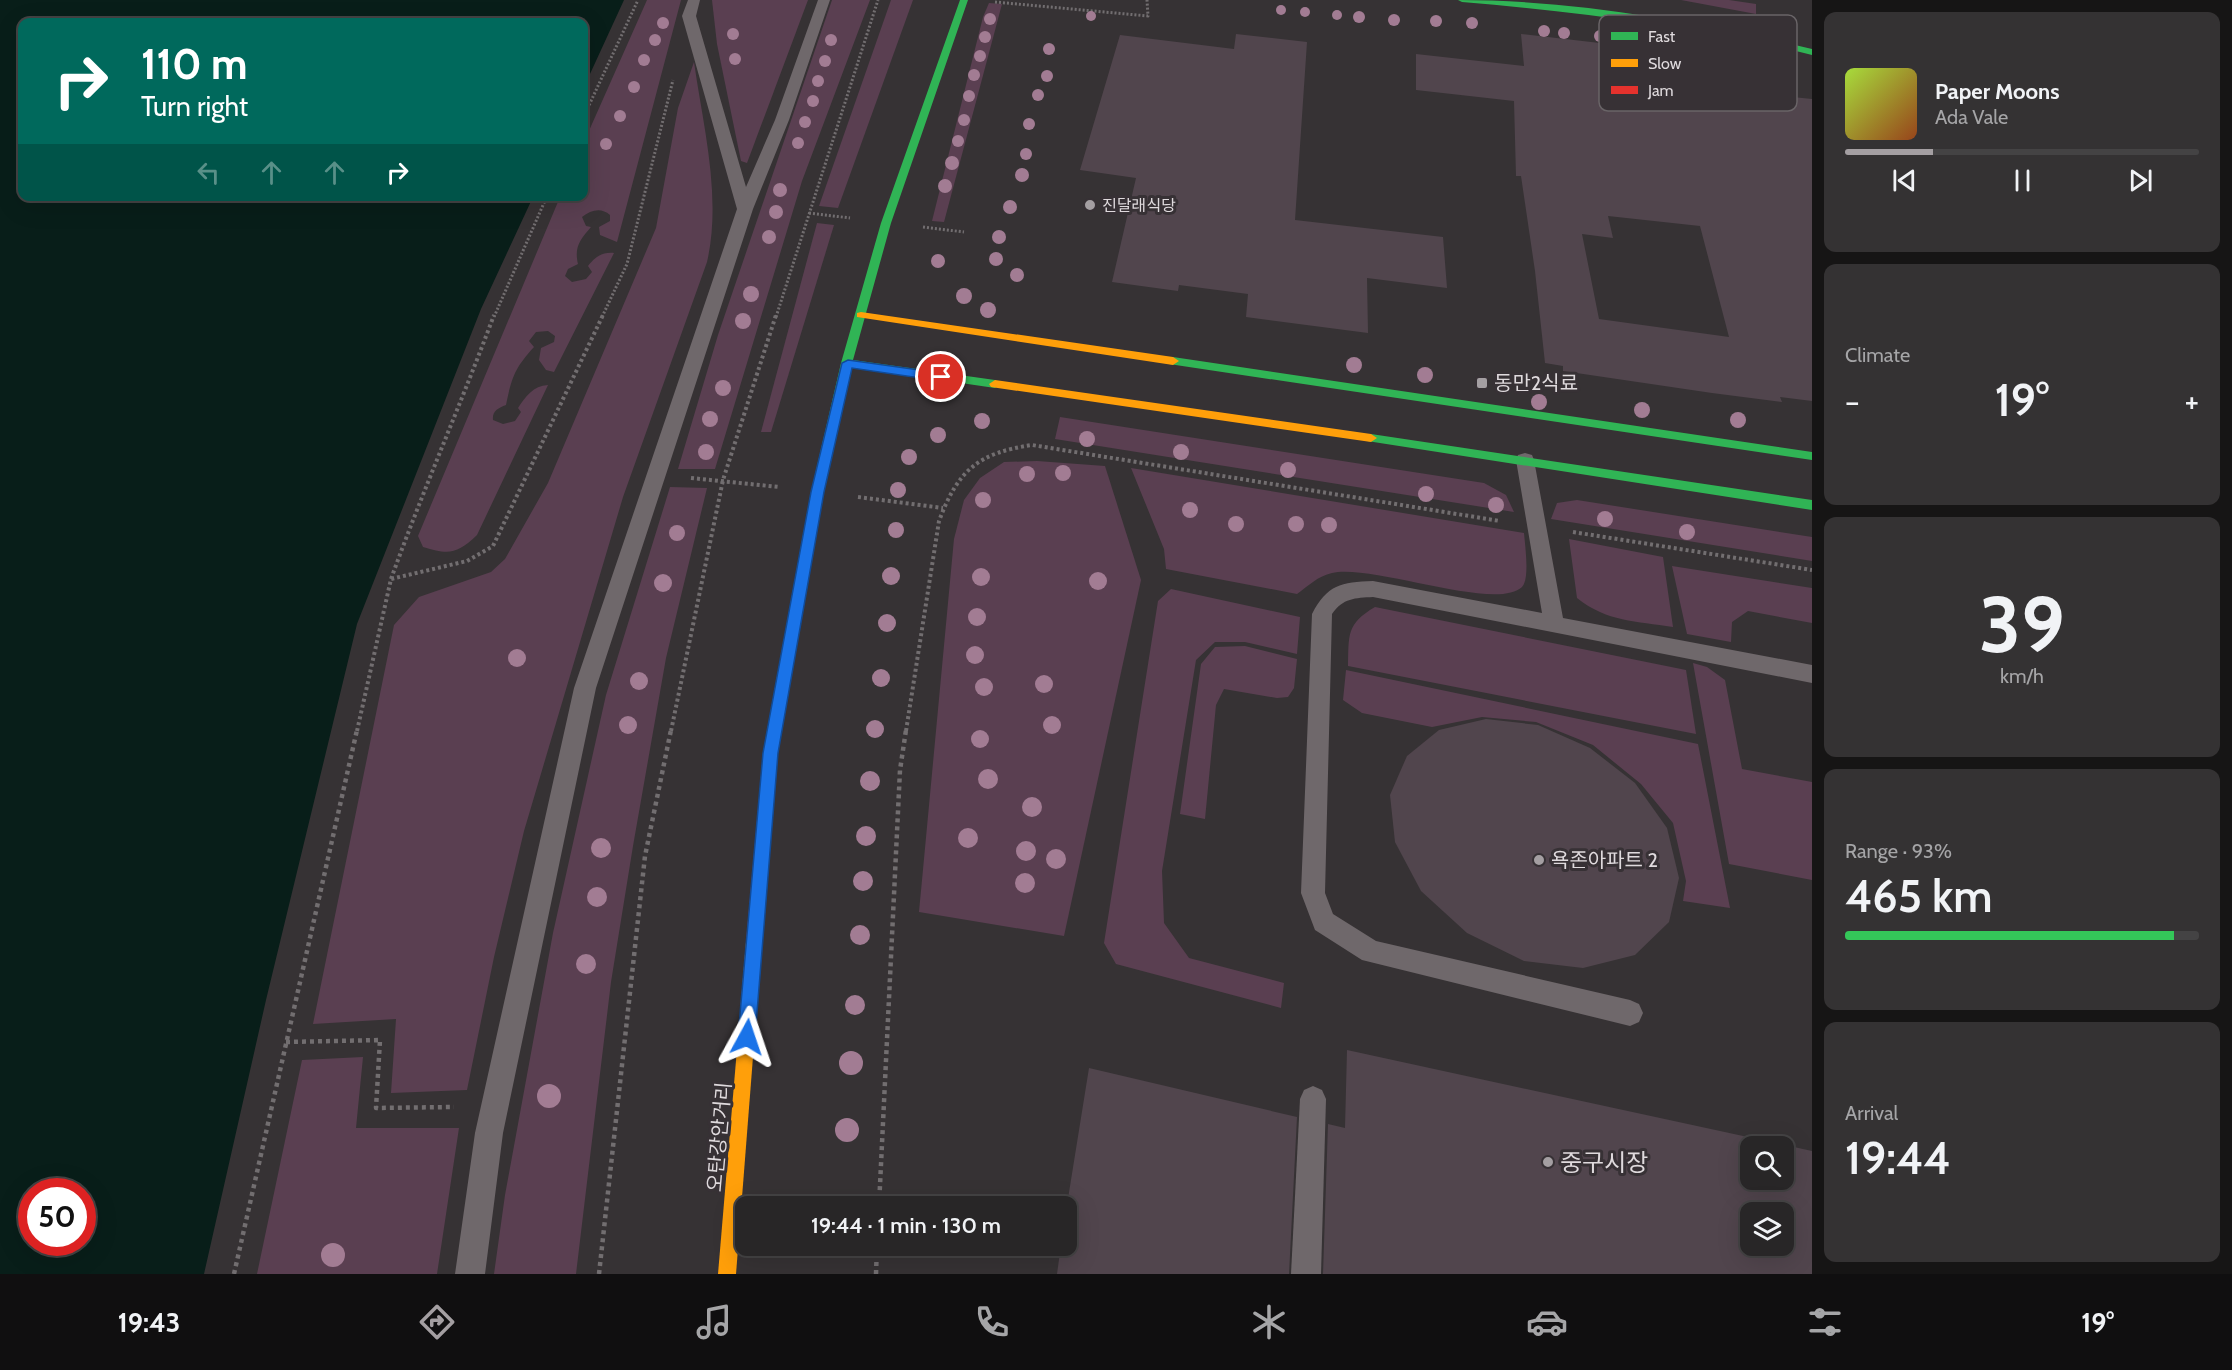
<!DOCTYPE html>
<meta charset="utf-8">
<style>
body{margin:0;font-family:Cabin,"Noto Sans KR",sans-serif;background:#343233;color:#f1f3f6;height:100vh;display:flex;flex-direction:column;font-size:22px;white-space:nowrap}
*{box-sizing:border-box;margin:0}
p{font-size:20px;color:#a5a5a7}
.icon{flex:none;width:33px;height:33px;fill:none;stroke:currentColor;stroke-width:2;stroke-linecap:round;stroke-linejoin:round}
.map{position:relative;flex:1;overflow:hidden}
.side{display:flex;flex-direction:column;gap:12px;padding:12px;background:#161515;width:420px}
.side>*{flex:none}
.top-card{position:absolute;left:18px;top:18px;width:570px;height:183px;border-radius:12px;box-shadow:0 6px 24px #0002,0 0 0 2px #444344;background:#00695c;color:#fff;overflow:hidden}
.fabs{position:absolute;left:1740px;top:1136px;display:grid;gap:12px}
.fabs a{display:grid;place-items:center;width:54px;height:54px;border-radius:12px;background:#282627;box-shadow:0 6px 24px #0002,0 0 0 2px #444344;font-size:30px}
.speed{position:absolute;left:18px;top:1178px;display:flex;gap:12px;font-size:30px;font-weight:700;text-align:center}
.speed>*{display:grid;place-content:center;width:78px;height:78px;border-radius:50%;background:#282627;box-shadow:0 6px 24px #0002,0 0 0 2px #444344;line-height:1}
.speed .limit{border:9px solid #d22;background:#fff;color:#111}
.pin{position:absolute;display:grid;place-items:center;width:51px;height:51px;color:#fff;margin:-26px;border:3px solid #fff;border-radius:50%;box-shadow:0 2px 6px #0007}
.me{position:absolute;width:66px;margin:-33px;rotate:5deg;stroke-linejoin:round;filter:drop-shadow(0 0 4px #0008)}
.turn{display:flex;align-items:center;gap:21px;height:126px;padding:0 24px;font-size:27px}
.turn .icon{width:78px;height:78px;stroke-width:2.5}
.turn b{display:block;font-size:42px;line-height:51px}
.lanes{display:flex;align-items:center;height:57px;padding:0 24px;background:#0003;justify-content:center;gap:30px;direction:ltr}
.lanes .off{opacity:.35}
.big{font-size:45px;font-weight:600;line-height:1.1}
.side .tile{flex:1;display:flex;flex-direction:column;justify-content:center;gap:9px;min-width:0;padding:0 21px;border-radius:12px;background:#343233}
.side .dial{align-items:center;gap:0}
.dial b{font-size:78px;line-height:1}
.song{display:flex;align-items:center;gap:18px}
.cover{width:72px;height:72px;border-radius:9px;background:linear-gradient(135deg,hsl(80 70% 55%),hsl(20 70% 35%))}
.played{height:6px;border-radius:3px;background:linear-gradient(90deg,#a49fa2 25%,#444344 25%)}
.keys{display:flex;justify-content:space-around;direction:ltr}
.heat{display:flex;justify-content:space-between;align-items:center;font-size:33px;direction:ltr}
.charge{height:9px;border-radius:4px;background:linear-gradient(90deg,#34c759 93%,#444344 0)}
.trip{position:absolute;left:735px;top:1196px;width:342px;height:60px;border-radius:12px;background:#282627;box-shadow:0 6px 24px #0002,0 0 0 2px #444344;font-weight:600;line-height:60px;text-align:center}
.tabs{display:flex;height:96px;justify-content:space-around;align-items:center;background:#100f10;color:#a5a5a7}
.tabs .icon{width:42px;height:42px}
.tabs .active{color:#a49fa2}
.tabs b{font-size:27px;color:#f1f3f6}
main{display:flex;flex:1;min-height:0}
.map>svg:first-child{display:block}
.green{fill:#5a3f51}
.water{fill:#081e19;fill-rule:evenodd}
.building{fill:#51454d;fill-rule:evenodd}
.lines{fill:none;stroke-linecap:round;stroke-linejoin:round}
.path-far2{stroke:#726e70;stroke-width:3;stroke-dasharray:2 2;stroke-linecap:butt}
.path-far1{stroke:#726e70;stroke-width:4;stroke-dasharray:3 3;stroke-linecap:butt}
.path{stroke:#726e70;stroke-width:4.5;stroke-dasharray:4 4;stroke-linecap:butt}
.lane{fill:#6f686b;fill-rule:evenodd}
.fast{fill:#30b455;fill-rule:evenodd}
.slow{fill:#ff9f0a;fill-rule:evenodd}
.jam{fill:#e5322d;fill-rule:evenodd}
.tree{fill:#a27c93}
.route{fill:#1a73e8;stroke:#114b97;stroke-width:1.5}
.poi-dot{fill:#a49fa2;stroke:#373135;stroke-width:2}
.labels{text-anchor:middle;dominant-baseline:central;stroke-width:6;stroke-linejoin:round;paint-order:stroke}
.far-poi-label{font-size:16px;fill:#dfdadd;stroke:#373135;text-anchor:start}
.poi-label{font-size:20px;fill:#dfdadd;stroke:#373135;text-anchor:start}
.street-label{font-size:20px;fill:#dfdadd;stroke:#373135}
.near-poi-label{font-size:24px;fill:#dfdadd;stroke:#373135;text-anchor:start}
.key{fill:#373135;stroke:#696467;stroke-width:1.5}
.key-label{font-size:16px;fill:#dfdadd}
</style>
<main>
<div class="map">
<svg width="1812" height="1274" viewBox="0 0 1812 1274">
<rect width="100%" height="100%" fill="#363234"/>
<!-- green -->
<g class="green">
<path d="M647,0H681L617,242L600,235L599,227L610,221V215C601,207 591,210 582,217L586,226L591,227C580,240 574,247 578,264L568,269L565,276L572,282L586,279L592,272L588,266C595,257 602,252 614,253L554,372L546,370L539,360L541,348L554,342L555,336L548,331L536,332L529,341L534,347C515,368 512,376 506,405C498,408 492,411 493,420L503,424L515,421L521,412L518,408C526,396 533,386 548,385L477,535C457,554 449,555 423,547L418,536L560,197L584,196V142Z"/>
<polygon points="712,0 808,0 747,163 741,161 717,44"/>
<polygon points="832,0 870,0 802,181 715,469 678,469 718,335"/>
<polygon points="891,0 913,0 838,208 819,206"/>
<polygon points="1681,0 1729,0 1756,4 1756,14"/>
<polygon points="989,3 1002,4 944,222 932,221 983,17"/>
<path d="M694,62C703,126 722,197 707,262L623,497L524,831L494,957L467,1090L391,1093L396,1019L313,1024L394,625L419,597L491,572L505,559L548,483L656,228L678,108Z"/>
<polygon points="817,223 834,225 771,432 761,432"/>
<polygon points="1060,417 1484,483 1506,495 1514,512 1055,439"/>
<polygon points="1037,461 1105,466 1141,580 1064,936 919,912 954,539 964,500 980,478 1004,462"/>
<path d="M1131,468L1524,533C1525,545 1530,579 1522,587C1496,612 1373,564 1332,573C1318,576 1308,586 1297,594L1166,569L1164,549Z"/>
<polygon points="670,487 707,488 666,658 633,846 611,982 576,1274 494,1274 505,1195 553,933 606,695"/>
<polygon points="1577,500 1812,537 1812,561 1551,519 1557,503"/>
<path d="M1569,539L1663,557L1673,627C1636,621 1607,622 1577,598Z"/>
<polygon points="1672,566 1812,588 1812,623 1748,611 1732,622 1731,642 1687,634"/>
<polygon points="1171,589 1300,617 1297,654 1245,642 1215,642 1196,660 1162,871 1164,923 1189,958 1284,983 1281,1008 1116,964 1104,943 1158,601"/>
<path d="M1375,607L1686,670L1696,734L1348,666C1349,635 1346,624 1375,607Z"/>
<polygon points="1245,646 1297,659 1294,688 1288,697 1277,698 1224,689 1216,705 1205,819 1180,814 1201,664 1215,647"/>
<polygon points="1693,663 1707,667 1725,680 1742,769 1812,782 1812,880 1729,864"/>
<polygon points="1346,670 1698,744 1730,908 1683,901 1686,881 1673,823 1641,784 1593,745 1536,722 1482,717 1432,727 1362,713 1343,700"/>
<polygon points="363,1057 356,1128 459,1128 437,1274 257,1274 302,1060"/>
</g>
<!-- water -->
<path class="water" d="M0,0H624L584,87V22H22V196L533,197L481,309L357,624L266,1000L204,1274H0ZM32,1191H82V1242H32Z"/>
<!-- building -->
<g class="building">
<polygon points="1236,34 1307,42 1295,220 1443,237 1447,288 1367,278 1368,333 1246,317 1248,294 1179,285 1178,291 1112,282 1136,178 1080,170 1120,35 1234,49"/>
<path d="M1521,34L1643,48L1647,69L1761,83L1764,94L1812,99V401L1780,397L1782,402L1712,393L1563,371V366L1545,363L1535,271L1521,176H1516L1514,101L1416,90V54L1524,66ZM1608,216L1700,226L1729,337L1599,319L1582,234L1613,238Z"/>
<polygon points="1486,719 1538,725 1590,748 1635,783 1667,828 1679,878 1669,922 1635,955 1583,968 1524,961 1467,933 1421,891 1395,842 1390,795 1407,756 1439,730"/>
<path d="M1347,1050L1812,1151V1274H1323L1328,1124L1345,1128ZM1750,1146H1784V1179H1750ZM1750,1212H1784V1245H1750Z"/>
<polygon points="1089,1068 1297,1117 1289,1274 1057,1274 1061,1245 1066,1245 1066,1211"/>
</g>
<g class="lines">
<!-- path-far2 -->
<g class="path-far2">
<polyline points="995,2 1148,16 1147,0"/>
<polyline points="584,116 638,0"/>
<polyline points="809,213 850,218"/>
<polyline points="923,227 964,232"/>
<polyline points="494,317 547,196"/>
<polyline points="602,317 627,264 673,80"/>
<polyline points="776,317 878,0"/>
</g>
<!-- path-far1 -->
<g class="path-far1">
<polyline points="691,478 779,487"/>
<polyline points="858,497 943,508"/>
<polyline points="1573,532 1812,570"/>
<path d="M391,579C423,490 461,404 494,315"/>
<polyline points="357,731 391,579 467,561 493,546 603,315"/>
<polyline points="671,731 723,480 776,315"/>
<path d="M906,731L939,521C958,470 978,453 1032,445L1500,521"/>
</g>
<!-- path -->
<g class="path">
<polyline points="286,1042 380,1040 376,1108 454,1107"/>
<polyline points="879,1206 900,770 906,730"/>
<polyline points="234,1274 357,730"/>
<polyline points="599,1274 645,856 671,730"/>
<polyline points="876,1274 877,1245"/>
</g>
<!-- lane -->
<g class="lane">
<polygon points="688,0 700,0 696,16 746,187 775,120 818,0 830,0 789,120 753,209 596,688 503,1133 485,1274 455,1274 475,1133 574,688 737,209 682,16"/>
<path d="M1525,453L1532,455L1534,460L1563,618L1812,665V683L1373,597C1355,598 1343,598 1332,614L1325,893L1333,914L1376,941L1630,1000L1639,1004L1643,1013L1639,1022L1630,1026L1362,960L1315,930L1301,893L1312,614C1327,585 1341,582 1373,581L1542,613L1516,460L1518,455Z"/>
<polygon points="1313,1086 1322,1090 1326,1099 1321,1274 1291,1274 1300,1099 1304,1090"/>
</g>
<!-- fast -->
<g class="fast">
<polygon points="960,0 968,0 891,223 853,360 995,380 1001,384 995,388 852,367 823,492 777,753 773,798 771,803 766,804 761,803 759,798 763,753 811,492 841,363 881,223"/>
<path d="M1458,0C1576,0 1697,22 1812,49V55C1697,27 1580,12 1462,2Z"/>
<polygon points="1173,357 1812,452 1812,460 1169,364 1169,358"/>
<polygon points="1371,434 1812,500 1812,510 1367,441 1365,438"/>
</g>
<!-- slow -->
<g class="slow">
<polygon points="861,312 1173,357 1179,361 1173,365 857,317 857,313"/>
<polygon points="995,380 1371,434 1377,438 1371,442 991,387 989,384"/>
<polygon points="754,934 760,937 762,942 736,1274 718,1274 746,942 748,937"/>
</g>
<!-- jam -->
<polygon class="jam" points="766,792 771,793 773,798 762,942 760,947 754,950 748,947 746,942 759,798 761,793"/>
</g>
<!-- trees -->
<g class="tree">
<circle cx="1281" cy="10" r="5"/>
<circle cx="1305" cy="12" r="5"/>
<circle cx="1337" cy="15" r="5"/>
<circle cx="1091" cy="16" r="5"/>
<circle cx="1359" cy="17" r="6"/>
<circle cx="990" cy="19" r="6"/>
<circle cx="1394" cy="20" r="6"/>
<circle cx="1436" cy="21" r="6"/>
<circle cx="663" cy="23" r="6"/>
<circle cx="1472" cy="23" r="6"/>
<circle cx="1544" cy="31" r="6"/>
<circle cx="1564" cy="33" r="6"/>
<circle cx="733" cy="34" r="6"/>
<circle cx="1600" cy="36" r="6"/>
<circle cx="985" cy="37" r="6"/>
<circle cx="655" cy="40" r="6"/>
<circle cx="831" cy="40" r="6"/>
<circle cx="1049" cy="49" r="6"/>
<circle cx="980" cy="56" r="6"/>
<circle cx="735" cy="59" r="6"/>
<circle cx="644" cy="60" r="6"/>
<circle cx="825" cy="61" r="6"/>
<circle cx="974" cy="75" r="6"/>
<circle cx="1047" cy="76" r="6"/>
<circle cx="818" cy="81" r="6"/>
<circle cx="634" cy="87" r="6"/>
<circle cx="1038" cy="95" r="6"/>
<circle cx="969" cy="96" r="6"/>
<circle cx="813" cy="101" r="6"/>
<circle cx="620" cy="116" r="6"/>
<circle cx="964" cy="120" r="6"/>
<circle cx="805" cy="122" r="6"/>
<circle cx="1029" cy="124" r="6"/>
<circle cx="958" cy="141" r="6"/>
<circle cx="798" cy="143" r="6"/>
<circle cx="606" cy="144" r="6"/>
<circle cx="1026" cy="154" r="6"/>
<circle cx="952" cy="163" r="7"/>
<circle cx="1022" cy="175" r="7"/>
<circle cx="945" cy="186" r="7"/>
<circle cx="780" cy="190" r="7"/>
<circle cx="1010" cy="207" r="7"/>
<circle cx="776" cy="212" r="7"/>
<circle cx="769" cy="237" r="7"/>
<circle cx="999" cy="237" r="7"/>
<circle cx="996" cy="259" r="7"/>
<circle cx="938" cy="261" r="7"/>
<circle cx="1017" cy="275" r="7"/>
<circle cx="751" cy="294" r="8"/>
<circle cx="964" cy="296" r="8"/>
<circle cx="988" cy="310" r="8"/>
<circle cx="743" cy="321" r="8"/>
<circle cx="1354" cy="365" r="8"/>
<circle cx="1425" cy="375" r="8"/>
<circle cx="723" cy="388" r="8"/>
<circle cx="1539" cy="402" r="8"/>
<circle cx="1642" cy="410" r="8"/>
<circle cx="710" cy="419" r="8"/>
<circle cx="1738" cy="420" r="8"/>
<circle cx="982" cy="421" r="8"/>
<circle cx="938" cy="435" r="8"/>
<circle cx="1087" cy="439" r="8"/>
<circle cx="706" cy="452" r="8"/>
<circle cx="1181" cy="452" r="8"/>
<circle cx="909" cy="457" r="8"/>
<circle cx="1288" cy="470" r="8"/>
<circle cx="1063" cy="473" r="8"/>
<circle cx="1027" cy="474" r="8"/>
<circle cx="898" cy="490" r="8"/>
<circle cx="1426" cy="494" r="8"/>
<circle cx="983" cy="500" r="8"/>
<circle cx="1496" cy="505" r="8"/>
<circle cx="1190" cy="510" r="8"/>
<circle cx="1605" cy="519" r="8"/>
<circle cx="1236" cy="524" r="8"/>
<circle cx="1296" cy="524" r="8"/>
<circle cx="1329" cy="525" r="8"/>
<circle cx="896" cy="530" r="8"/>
<circle cx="1687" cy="532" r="8"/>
<circle cx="677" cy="533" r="8"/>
<circle cx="891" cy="576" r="9"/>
<circle cx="981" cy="577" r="9"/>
<circle cx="1098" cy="581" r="9"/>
<circle cx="663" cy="583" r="9"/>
<circle cx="977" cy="617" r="9"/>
<circle cx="887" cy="623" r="9"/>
<circle cx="975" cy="655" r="9"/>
<circle cx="517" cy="658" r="9"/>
<circle cx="881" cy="678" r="9"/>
<circle cx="639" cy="681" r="9"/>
<circle cx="1044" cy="684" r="9"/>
<circle cx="984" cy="687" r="9"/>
<circle cx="628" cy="725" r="9"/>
<circle cx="1052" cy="725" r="9"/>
<circle cx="875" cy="729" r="9"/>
<circle cx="980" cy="739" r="9"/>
<circle cx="988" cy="779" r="10"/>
<circle cx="870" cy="781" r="10"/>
<circle cx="1032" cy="807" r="10"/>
<circle cx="866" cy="836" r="10"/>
<circle cx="968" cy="838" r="10"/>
<circle cx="601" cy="848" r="10"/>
<circle cx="1026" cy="851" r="10"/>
<circle cx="1056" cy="859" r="10"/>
<circle cx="863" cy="881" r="10"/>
<circle cx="1025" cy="883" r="10"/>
<circle cx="597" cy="897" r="10"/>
<circle cx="860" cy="935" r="10"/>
<circle cx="586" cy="964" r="10"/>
<circle cx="855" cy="1005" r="10"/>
<circle cx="851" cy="1063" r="12"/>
<circle cx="549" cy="1096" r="12"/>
<circle cx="847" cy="1130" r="12"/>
<circle cx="333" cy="1255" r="12"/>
</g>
<!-- route -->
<polygon class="route" points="848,360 941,373 947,377 941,381 852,368 824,492 778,753 755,1037 753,1043 747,1046 741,1043 738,1037 763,753 811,492 842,363"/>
<!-- markers -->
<g class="poi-dot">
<circle cx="1090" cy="205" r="6"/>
<rect x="1476" y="377" width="12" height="12" rx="3"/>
<circle cx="1539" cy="860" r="6"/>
<circle cx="1548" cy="1162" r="6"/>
</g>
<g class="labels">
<!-- far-poi labels -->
<g class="far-poi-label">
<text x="1102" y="205">진달래식당</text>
</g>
<!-- poi labels -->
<g class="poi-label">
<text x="1494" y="383">동만2식료</text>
<text x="1551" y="860">욕존아파트 2</text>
</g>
<!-- street labels -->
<g class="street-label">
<text transform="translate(719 1137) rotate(-85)">오탄강안거리</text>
</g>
<!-- near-poi labels -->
<g class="near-poi-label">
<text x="1560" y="1162">중구시장</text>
</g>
</g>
<!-- legend -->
<rect x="1599" y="15" width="198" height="96" rx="9" class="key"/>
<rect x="1611" y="32" width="27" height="8" fill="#30b455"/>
<rect x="1611" y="59" width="27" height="8" fill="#ff9f0a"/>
<rect x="1611" y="86" width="27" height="8" fill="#e5322d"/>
<g class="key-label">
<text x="1648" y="42">Fast</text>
<text x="1648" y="69">Slow</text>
<text x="1648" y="96">Jam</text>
</g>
</svg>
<div class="fabs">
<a><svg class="icon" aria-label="search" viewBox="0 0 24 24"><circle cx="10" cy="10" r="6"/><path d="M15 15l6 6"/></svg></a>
<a><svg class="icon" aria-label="layers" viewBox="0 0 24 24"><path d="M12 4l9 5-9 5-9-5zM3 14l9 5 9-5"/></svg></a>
</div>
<div class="speed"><div class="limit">50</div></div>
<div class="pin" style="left:941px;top:377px;background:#d93025"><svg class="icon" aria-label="arrive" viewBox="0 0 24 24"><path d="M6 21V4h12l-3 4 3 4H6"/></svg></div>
<svg class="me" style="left:747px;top:1037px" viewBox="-20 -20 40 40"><path d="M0-17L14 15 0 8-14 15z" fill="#1a73e8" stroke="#fff" stroke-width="4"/></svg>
<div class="trip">19:44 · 1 min · 130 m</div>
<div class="top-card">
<div class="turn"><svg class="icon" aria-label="right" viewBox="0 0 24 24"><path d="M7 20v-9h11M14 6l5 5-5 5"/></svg><div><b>110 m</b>Turn right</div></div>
<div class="lanes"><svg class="icon off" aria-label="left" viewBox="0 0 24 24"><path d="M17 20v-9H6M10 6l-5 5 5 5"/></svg><svg class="icon off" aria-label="ahead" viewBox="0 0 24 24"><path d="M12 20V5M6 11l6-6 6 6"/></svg><svg class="icon off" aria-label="ahead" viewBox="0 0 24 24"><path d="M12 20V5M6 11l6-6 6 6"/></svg><svg class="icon" aria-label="right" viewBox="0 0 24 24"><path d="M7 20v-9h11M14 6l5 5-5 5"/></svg></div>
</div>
</div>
<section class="side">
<div class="tile">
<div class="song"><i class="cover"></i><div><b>Paper Moons</b><p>Ada Vale</p></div></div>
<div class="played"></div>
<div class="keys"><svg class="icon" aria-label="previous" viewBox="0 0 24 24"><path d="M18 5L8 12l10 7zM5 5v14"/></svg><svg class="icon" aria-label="pause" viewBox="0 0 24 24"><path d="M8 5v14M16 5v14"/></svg><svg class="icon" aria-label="next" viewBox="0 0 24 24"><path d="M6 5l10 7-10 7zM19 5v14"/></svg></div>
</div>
<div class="tile"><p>Climate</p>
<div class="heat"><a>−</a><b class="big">19°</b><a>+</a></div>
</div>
<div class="tile dial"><b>39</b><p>km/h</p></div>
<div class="tile"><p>Range · 93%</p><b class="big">465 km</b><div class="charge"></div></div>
<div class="tile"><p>Arrival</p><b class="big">19:44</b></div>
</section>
</main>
<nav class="tabs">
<b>19:43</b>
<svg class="icon active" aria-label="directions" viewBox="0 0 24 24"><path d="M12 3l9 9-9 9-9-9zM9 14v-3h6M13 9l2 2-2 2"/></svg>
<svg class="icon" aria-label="music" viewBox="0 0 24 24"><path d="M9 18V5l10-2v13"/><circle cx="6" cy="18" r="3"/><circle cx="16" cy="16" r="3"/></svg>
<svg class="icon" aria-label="phone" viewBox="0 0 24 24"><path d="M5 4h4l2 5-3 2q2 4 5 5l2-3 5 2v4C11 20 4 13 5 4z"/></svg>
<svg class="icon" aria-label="climate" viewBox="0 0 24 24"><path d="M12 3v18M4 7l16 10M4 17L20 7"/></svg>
<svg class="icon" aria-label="car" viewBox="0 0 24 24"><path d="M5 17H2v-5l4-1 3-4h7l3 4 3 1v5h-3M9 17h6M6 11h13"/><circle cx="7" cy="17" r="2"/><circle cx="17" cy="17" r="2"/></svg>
<svg class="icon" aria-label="filters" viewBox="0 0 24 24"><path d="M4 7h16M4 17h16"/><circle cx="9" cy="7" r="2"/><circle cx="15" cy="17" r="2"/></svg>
<b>19°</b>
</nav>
